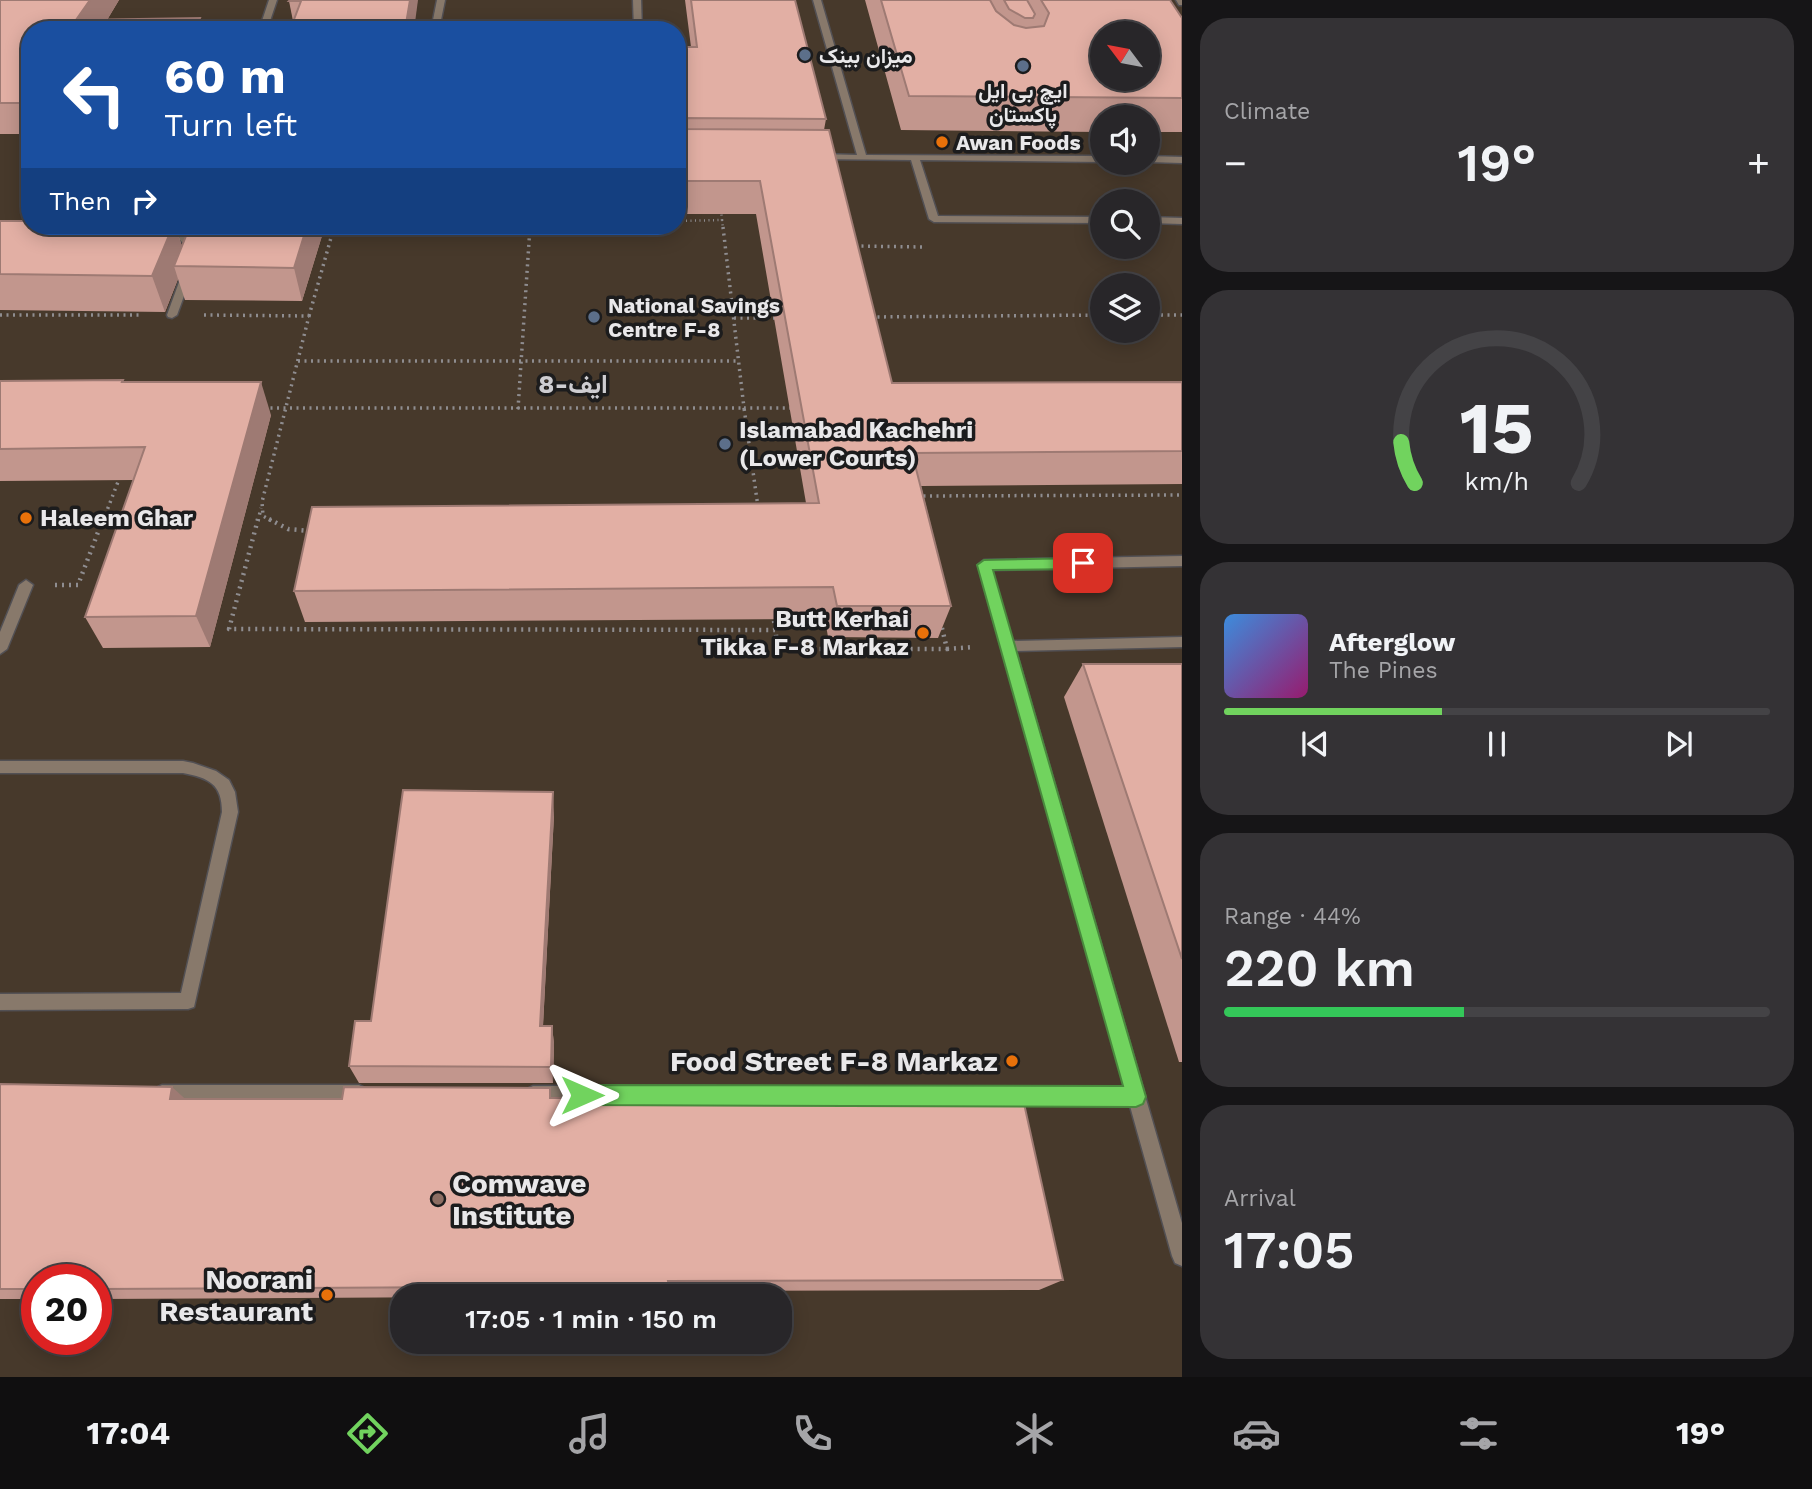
<!DOCTYPE html>
<meta charset="utf-8">
<style>
body{margin:0;font-family:"Work Sans",Vazirmatn,sans-serif;background:#343235;color:#f1f3f6;height:100vh;display:flex;flex-direction:column;font-size:26px;white-space:nowrap}
*{box-sizing:border-box;margin:0}
p{font-size:23px;color:#a5a5a8}
.icon{flex:none;width:38px;height:38px;fill:none;stroke:currentColor;stroke-width:2;stroke-linecap:round;stroke-linejoin:round}
.map{position:relative;flex:1;overflow:hidden}
.sheet{display:flex;flex-direction:column;gap:18px;padding:18px;background:#161517;width:630px}
.sheet>*{flex:none}
.banner{position:absolute;left:21px;top:21px;width:665px;height:214px;border-radius:28px;box-shadow:0 4px 18px #0003,0 0 0 2px #444346;background:#1a4fa0;color:#fff;overflow:hidden}
.needle{width:46px;rotate:302deg}
.controls{position:absolute;left:1090px;top:21px;display:grid;gap:14px}
.controls a{display:grid;place-items:center;width:70px;height:70px;border-radius:50%;background:#282629;box-shadow:0 4px 18px #0003,0 0 0 2px #444346;font-size:35px}
.speed{position:absolute;left:21px;top:1264px;display:flex;gap:14px;font-size:35px;font-weight:700;text-align:center}
.speed>*{display:grid;place-content:center;width:91px;height:91px;border-radius:50%;background:#282629;box-shadow:0 4px 18px #0003,0 0 0 2px #444346;line-height:1}
.speed .limit{border:10px solid #d22;background:#fff;color:#111}
.pin{position:absolute;display:grid;place-items:center;width:60px;height:60px;color:#fff;margin:-30px;border-radius:14px;box-shadow:0 4px 10px #0006}
.me{position:absolute;width:77px;margin:-38px;rotate:90deg;stroke-linejoin:round;filter:drop-shadow(0 0 5px #0008)}
.turn{display:flex;align-items:center;gap:24px;height:147px;padding:0 28px;font-size:32px}
.turn .icon{width:91px;height:91px;stroke-width:2.5}
.turn b{display:block;font-size:49px;line-height:60px}
.then{display:flex;align-items:center;height:66px;padding:0 28px;background:#0003;gap:14px;font-size:26px}
.big{font-size:52px;font-weight:600;line-height:1.1}
.sheet .card{flex:1;display:flex;flex-direction:column;justify-content:center;gap:10px;min-width:0;padding:0 24px;border-radius:28px;background:#343235}
.sheet .dial{align-items:center;gap:0}
.dial svg{height:182px;overflow:visible;fill:none;stroke:#444346;stroke-width:7;stroke-linecap:round;text-anchor:middle}
.dial text{fill:#f1f3f6;stroke:none}
.song{display:flex;align-items:center;gap:21px}
.cover{width:84px;height:84px;border-radius:10px;background:linear-gradient(135deg,hsl(210 70% 55%),hsl(320 70% 35%))}
.played{height:7px;border-radius:4px;background:linear-gradient(90deg,#71d35e 40%,#444346 40%)}
.keys{display:flex;justify-content:space-around;direction:ltr}
.heat{display:flex;justify-content:space-between;align-items:center;font-size:38px;direction:ltr}
.charge{height:10px;border-radius:5px;background:linear-gradient(90deg,#34c759 44%,#444346 0)}
.trip{position:absolute;left:390px;top:1284px;width:402px;height:70px;border-radius:28px;background:#282629;box-shadow:0 4px 18px #0003,0 0 0 2px #444346;font-weight:600;line-height:70px;text-align:center}
.tabs{display:flex;height:112px;justify-content:space-around;align-items:center;background:#100f10;color:#a5a5a8}
.tabs .icon{width:49px;height:49px}
.tabs .active{color:#71d35e}
.tabs b{font-size:32px;color:#f1f3f6}
main{display:flex;flex:1;min-height:0}
.map>svg:first-child{display:block}
.commercial{fill:#47392b;fill-rule:evenodd}
.lines{fill:none;stroke-linecap:round;stroke-linejoin:round}
.service-casing{stroke:#525054;stroke-width:3}
.pedestrian-casing{stroke:#525054;stroke-width:3}
.path-far2{stroke:#8f8d90;stroke-width:2.5;stroke-dasharray:1 3.5;stroke-linecap:butt}
.path-far1{stroke:#8f8d90;stroke-width:3.5;stroke-dasharray:2 4.5;stroke-linecap:butt}
.path{stroke:#8f8d90;stroke-width:4.5;stroke-dasharray:2 5;stroke-linecap:butt}
.service{fill:#88796b;fill-rule:evenodd}
.pedestrian{fill:#88796b;fill-rule:evenodd}
.wall{fill:#c2968d}
.shaded-wall{fill:#9e7a73}
.building{fill:#e2afa4;stroke:#9e7a73;stroke-width:2;fill-rule:evenodd}
.route{fill:#71d35e;stroke:#49893d;stroke-width:2}
.service-dot{fill:#5c6f8a;stroke:#1c1c1d;stroke-width:2.5}
.food-dot{fill:#e8710a;stroke:#1c1c1d;stroke-width:2.5}
.education-dot{fill:#8d6e63;stroke:#1c1c1d;stroke-width:2.5}
.labels{text-anchor:middle;dominant-baseline:central;stroke-width:7;stroke-linejoin:round;paint-order:stroke}
.far-poi-label{font-size:21px;font-weight:bold;fill:#e9e8ea;stroke:#1c1c1d;text-anchor:start}
.poi-label{font-size:24px;font-weight:bold;fill:#e9e8ea;stroke:#1c1c1d;text-anchor:start}
.far-district-label{font-size:26px;font-weight:bold;fill:#cecdd1;stroke:#1c1c1d}
.near-poi-label{font-size:28px;font-weight:bold;fill:#e9e8ea;stroke:#1c1c1d;text-anchor:end}
</style>
<main>
<div class="map">
<svg width="1182" height="1377" viewBox="0 0 1182 1377">
<rect width="100%" height="100%" fill="#353337"/>
<!-- commercial -->
<path class="commercial" d="M0,0H1182V1377H0ZM30,30H677V226H30ZM1102,33H1148V79H1102ZM1102,117H1148V163H1102ZM1102,201H1148V247H1102ZM1102,285H1148V331H1102ZM37,1279H96V1339H37ZM402,1297H780V1342H402Z"/>
<g class="lines">
<defs>
<g id="service">
<polygon points="269,0 277,0 267,30 259,30"/>
<polygon points="437,0 445,0 439,30 431,30"/>
<polygon points="633,0 641,0 642,30 634,30"/>
<polygon points="813,0 821,0 866,155 1102,156 1102,162 920,160 938,216 1102,217 1102,223 934,222 929,219 911,160 816,159 816,155 819,154 857,155"/>
<polygon points="1176,0 1182,0 1182,5 1179,5"/>
<polygon points="1148,156 1182,157 1182,163 1148,162"/>
<polygon points="1148,217 1182,218 1182,224 1148,223"/>
<polygon points="1182,556 1182,566 992,570 1012,641 1182,637 1182,647 1016,651 1182,1223 1182,1266 1175,1263 1172,1256 1130,1106 1006,1105 1000,1102 997,1096 1000,1090 1006,1087 1125,1088 978,565 984,560"/>
<polygon points="26,580 33,585 7,649 0,654 0,632 19,585"/>
<path d="M0,761H183L193,763L216,771L229,780L235,792L238,812L194,1007L188,1009L0,1010V994L181,993L222,812C222,784 209,778 183,773H0Z"/>
<polygon points="162,1085 359,1085 365,1088 368,1094 365,1100 359,1103 162,1103 156,1100 153,1094 156,1088"/>
<polygon points="533,1086 716,1086 722,1089 725,1095 722,1101 716,1104 533,1104 527,1101 524,1095 527,1089"/>
</g>
<g id="pedestrian">
<path d="M169,226H179L183,232L200,246V250C188,251 176,237 169,226Z"/>
<polygon points="187,271 192,274 177,315 172,318 168,317 167,315 182,274"/>
</g>
</defs>
<!-- service casing -->
<use href="#service" class="service-casing"/>
<!-- pedestrian casing -->
<use href="#pedestrian" class="pedestrian-casing"/>
<!-- path-far2 -->
<g class="path-far2">
<polyline points="722,220 723,229"/>
<polyline points="677,221 722,220 721,210"/>
<polyline points="333,229 334,226"/>
</g>
<!-- path-far1 -->
<g class="path-far1">
<polyline points="723,227 744,408 793,408"/>
<polyline points="855,246 923,247"/>
<polyline points="0,315 143,315"/>
<polyline points="204,315 309,316 262,502 263,516 272,521"/>
<polyline points="1148,315 1182,315"/>
<polyline points="309,316 334,227"/>
<polyline points="871,317 1102,315"/>
<polyline points="734,318 778,318"/>
<polyline points="298,361 739,361"/>
<polyline points="264,408 744,408 758,507"/>
<polyline points="518,409 530,227"/>
<polyline points="917,496 1182,495"/>
<polyline points="103,521 121,474"/>
<polyline points="258,521 261,508"/>
</g>
<!-- path -->
<g class="path">
<polyline points="258,519 229,629 775,630"/>
<polyline points="269,519 288,529 310,531"/>
<polyline points="55,585 78,585 103,519"/>
<polyline points="773,614 778,649 947,649 941,624"/>
<polyline points="947,649 974,647"/>
</g>
<!-- service -->
<use href="#service" class="service"/>
<!-- pedestrian -->
<use href="#pedestrian" class="pedestrian"/>
</g>
<!-- wall -->
<g class="wall">
<polygon points="0,0 119,0 107,20 30,30 30,134 0,134"/>
<polygon points="418,0 293,21 289,1"/>
<polygon points="685,0 795,0 826,119 824,130 892,383 1182,382 1182,484 921,486 951,606 938,638 828,637 825,619 305,622 294,591 806,503 756,214 677,214 677,47 691,47"/>
<polygon points="865,0 1170,0 1182,18 1182,132 1148,132 1148,117 1102,117 1102,132 901,130"/>
<polygon points="0,221 30,226 175,226 182,246 325,226 302,301 185,300 178,279 165,312 0,310"/>
<polygon points="0,381 124,382 271,415 210,647 103,648 85,617 134,480 0,481"/>
<polygon points="1083,664 1182,664 1182,1062 1179,1062 1064,697"/>
<polygon points="554,815 543,1026 552,1026 554,1044 553,1083 359,1083 349,1066"/>
<polygon points="0,1084 185,1099 698,1098 700,1089 1063,1280 1039,1290 667,1291 664,1296 96,1299 96,1279 37,1279 37,1299 0,1299"/>
</g>
<!-- shaded-wall -->
<g class="shaded-wall">
<polygon points="90,0 119,0 101,30 76,20"/>
<polygon points="410,0 418,0 414,30 405,30"/>
<polygon points="200,18 203,30 195,30"/>
<polygon points="173,226 175,226 186,258 174,266 178,279 165,312 152,276"/>
<polygon points="307,226 325,226 302,301 294,268"/>
<polygon points="261,382 271,415 210,647 196,616"/>
<polygon points="553,792 554,815 542,1044 540,1026"/>
<polygon points="552,1026 554,1044 553,1083 551,1067"/>
<polygon points="172,1087 192,1105 170,1099"/>
</g>
<!-- building -->
<g class="building">
<polygon points="0,0 90,0 76,20 200,18 195,30 30,30 30,103 0,103"/>
<polygon points="290,0 410,0 405,30 290,30 301,1 289,1"/>
<polygon points="691,0 795,0 826,119 679,118 677,124 677,47 697,47"/>
<path d="M881,0H990L996,11L1014,25L1026,28L1044,26L1049,13L1041,0H1170L1182,18V98L909,96ZM1102,33H1148V79H1102Z"/>
<polygon points="1004,0 1027,0 1035,14 1033,18 1025,18 1009,9"/>
<polygon points="677,127 679,129 829,130 892,383 1182,382 1182,451 912,453 951,606 837,606 833,587 294,591 312,507 819,503 760,181 677,181"/>
<polygon points="0,221 30,221 30,226 173,226 152,276 0,274"/>
<polygon points="190,226 307,226 294,268 174,266"/>
<polygon points="123,380 122,382 261,382 196,616 85,617 145,447 0,449 0,381"/>
<polygon points="1083,664 1182,664 1182,959"/>
<polygon points="403,790 553,792 540,1026 552,1026 551,1067 349,1066 355,1021 371,1021"/>
<polygon points="0,1084 172,1087 170,1099 342,1099 344,1087 550,1088 550,1098 701,1098 700,1089 1021,1090 1063,1280 668,1281 669,1286 96,1289 96,1279 37,1279 37,1289 0,1289"/>
</g>
<!-- route -->
<polygon class="route" points="1083,558 1090,563 1083,569 993,570 1146,1097 1143,1104 1136,1107 582,1105 575,1102 572,1095 575,1088 582,1085 1123,1086 977,565 984,560"/>
<!-- markers -->
<g class="service-dot">
<circle cx="805" cy="55" r="7"/>
<circle cx="1023" cy="66" r="7"/>
<circle cx="594" cy="317" r="7"/>
<circle cx="725" cy="444" r="7"/>
</g>
<g class="food-dot">
<circle cx="942" cy="142" r="7"/>
<circle cx="26" cy="518" r="7"/>
<circle cx="923" cy="633" r="7"/>
<circle cx="1012" cy="1061" r="7"/>
<circle cx="327" cy="1295" r="7"/>
</g>
<circle class="education-dot" cx="438" cy="1199" r="7"/>
<g class="labels">
<!-- far-poi labels -->
<g class="far-poi-label">
<text x="819" y="55">میزان بینک</text>
<text x="1023" y="90" text-anchor="middle">ایچ بی ایل<tspan x="1023" dy="24">پاکستان</tspan></text>
<text x="956" y="142">Awan Foods</text>
<text x="608" y="305">National Savings<tspan x="608" dy="24">Centre F-8</tspan></text>
</g>
<!-- poi labels -->
<g class="poi-label">
<text x="739" y="430">Islamabad Kachehri<tspan x="739" dy="28">(Lower Courts)</tspan></text>
<text x="40" y="518">Haleem Ghar</text>
<text x="909" y="619" text-anchor="end">Butt Kerhai<tspan x="909" dy="28">Tikka F-8 Markaz</tspan></text>
</g>
<!-- far-district labels -->
<g class="far-district-label">
<text x="573" y="384">ایف-8</text>
</g>
<!-- near-poi labels -->
<g class="near-poi-label">
<text x="998" y="1061">Food Street F-8 Markaz</text>
<text x="452" y="1183" text-anchor="start">Comwave<tspan x="452" dy="32">Institute</tspan></text>
<text x="313" y="1279">Noorani<tspan x="313" dy="32">Restaurant</tspan></text>
</g>
</g>
</svg>
<div class="controls">
<a><svg class="needle" viewBox="-14 -14 28 28"><path d="M0-13l5 13h-10z" fill="#e53935"/><path d="M0 13l5-13h-10z" fill="#a5a5a8"/></svg></a>
<a><svg class="icon" aria-label="sound" viewBox="0 0 24 24"><path d="M4 9h4l5-4v14l-5-4H4zM17 9q2 3 0 6"/></svg></a>
<a><svg class="icon" aria-label="search" viewBox="0 0 24 24"><circle cx="10" cy="10" r="6"/><path d="M15 15l6 6"/></svg></a>
<a><svg class="icon" aria-label="layers" viewBox="0 0 24 24"><path d="M12 4l9 5-9 5-9-5zM3 14l9 5 9-5"/></svg></a>
</div>
<div class="speed"><div class="limit">20</div></div>
<div class="pin" style="left:1083px;top:563px;background:#d93025"><svg class="icon" aria-label="arrive" viewBox="0 0 24 24"><path d="M6 21V4h12l-3 4 3 4H6"/></svg></div>
<svg class="me" style="left:582px;top:1095px" viewBox="-20 -20 40 40"><path d="M0-17L14 15 0 8-14 15z" fill="#71d35e" stroke="#fff" stroke-width="4"/></svg>
<div class="trip">17:05 · 1 min · 150 m</div>
<div class="banner">
<div class="turn"><svg class="icon" aria-label="left" viewBox="0 0 24 24"><path d="M17 20v-9H6M10 6l-5 5 5 5"/></svg><div><b>60 m</b>Turn left</div></div>
<div class="then">Then<svg class="icon" aria-label="right" viewBox="0 0 24 24"><path d="M7 20v-9h11M14 6l5 5-5 5"/></svg></div>
</div>
</div>
<section class="sheet">
<div class="card"><p>Climate</p>
<div class="heat"><a>−</a><b class="big">19°</b><a>+</a></div>
</div>
<div class="card dial"><svg viewBox="0 0 100 80">
<path d="M14 69A42 42 0 1 1 86 69"/>
<path d="M14 69A42 42 0 0 1 8 51" stroke="#71d35e"/>
<text x="50" y="56" font-size="32" font-weight="700">15</text>
<text x="50" y="72" font-size="11">km/h</text>
</svg></div>
<div class="card">
<div class="song"><i class="cover"></i><div><b>Afterglow</b><p>The Pines</p></div></div>
<div class="played"></div>
<div class="keys"><svg class="icon" aria-label="previous" viewBox="0 0 24 24"><path d="M18 5L8 12l10 7zM5 5v14"/></svg><svg class="icon" aria-label="pause" viewBox="0 0 24 24"><path d="M8 5v14M16 5v14"/></svg><svg class="icon" aria-label="next" viewBox="0 0 24 24"><path d="M6 5l10 7-10 7zM19 5v14"/></svg></div>
</div>
<div class="card"><p>Range · 44%</p><b class="big">220 km</b><div class="charge"></div></div>
<div class="card"><p>Arrival</p><b class="big">17:05</b></div>
</section>
</main>
<nav class="tabs">
<b>17:04</b>
<svg class="icon active" aria-label="directions" viewBox="0 0 24 24"><path d="M12 3l9 9-9 9-9-9zM9 14v-3h6M13 9l2 2-2 2"/></svg>
<svg class="icon" aria-label="music" viewBox="0 0 24 24"><path d="M9 18V5l10-2v13"/><circle cx="6" cy="18" r="3"/><circle cx="16" cy="16" r="3"/></svg>
<svg class="icon" aria-label="phone" viewBox="0 0 24 24"><path d="M5 4h4l2 5-3 2q2 4 5 5l2-3 5 2v4C11 20 4 13 5 4z"/></svg>
<svg class="icon" aria-label="climate" viewBox="0 0 24 24"><path d="M12 3v18M4 7l16 10M4 17L20 7"/></svg>
<svg class="icon" aria-label="car" viewBox="0 0 24 24"><path d="M5 17H2v-5l4-1 3-4h7l3 4 3 1v5h-3M9 17h6M6 11h13"/><circle cx="7" cy="17" r="2"/><circle cx="17" cy="17" r="2"/></svg>
<svg class="icon" aria-label="filters" viewBox="0 0 24 24"><path d="M4 7h16M4 17h16"/><circle cx="9" cy="7" r="2"/><circle cx="15" cy="17" r="2"/></svg>
<b>19°</b>
</nav>
